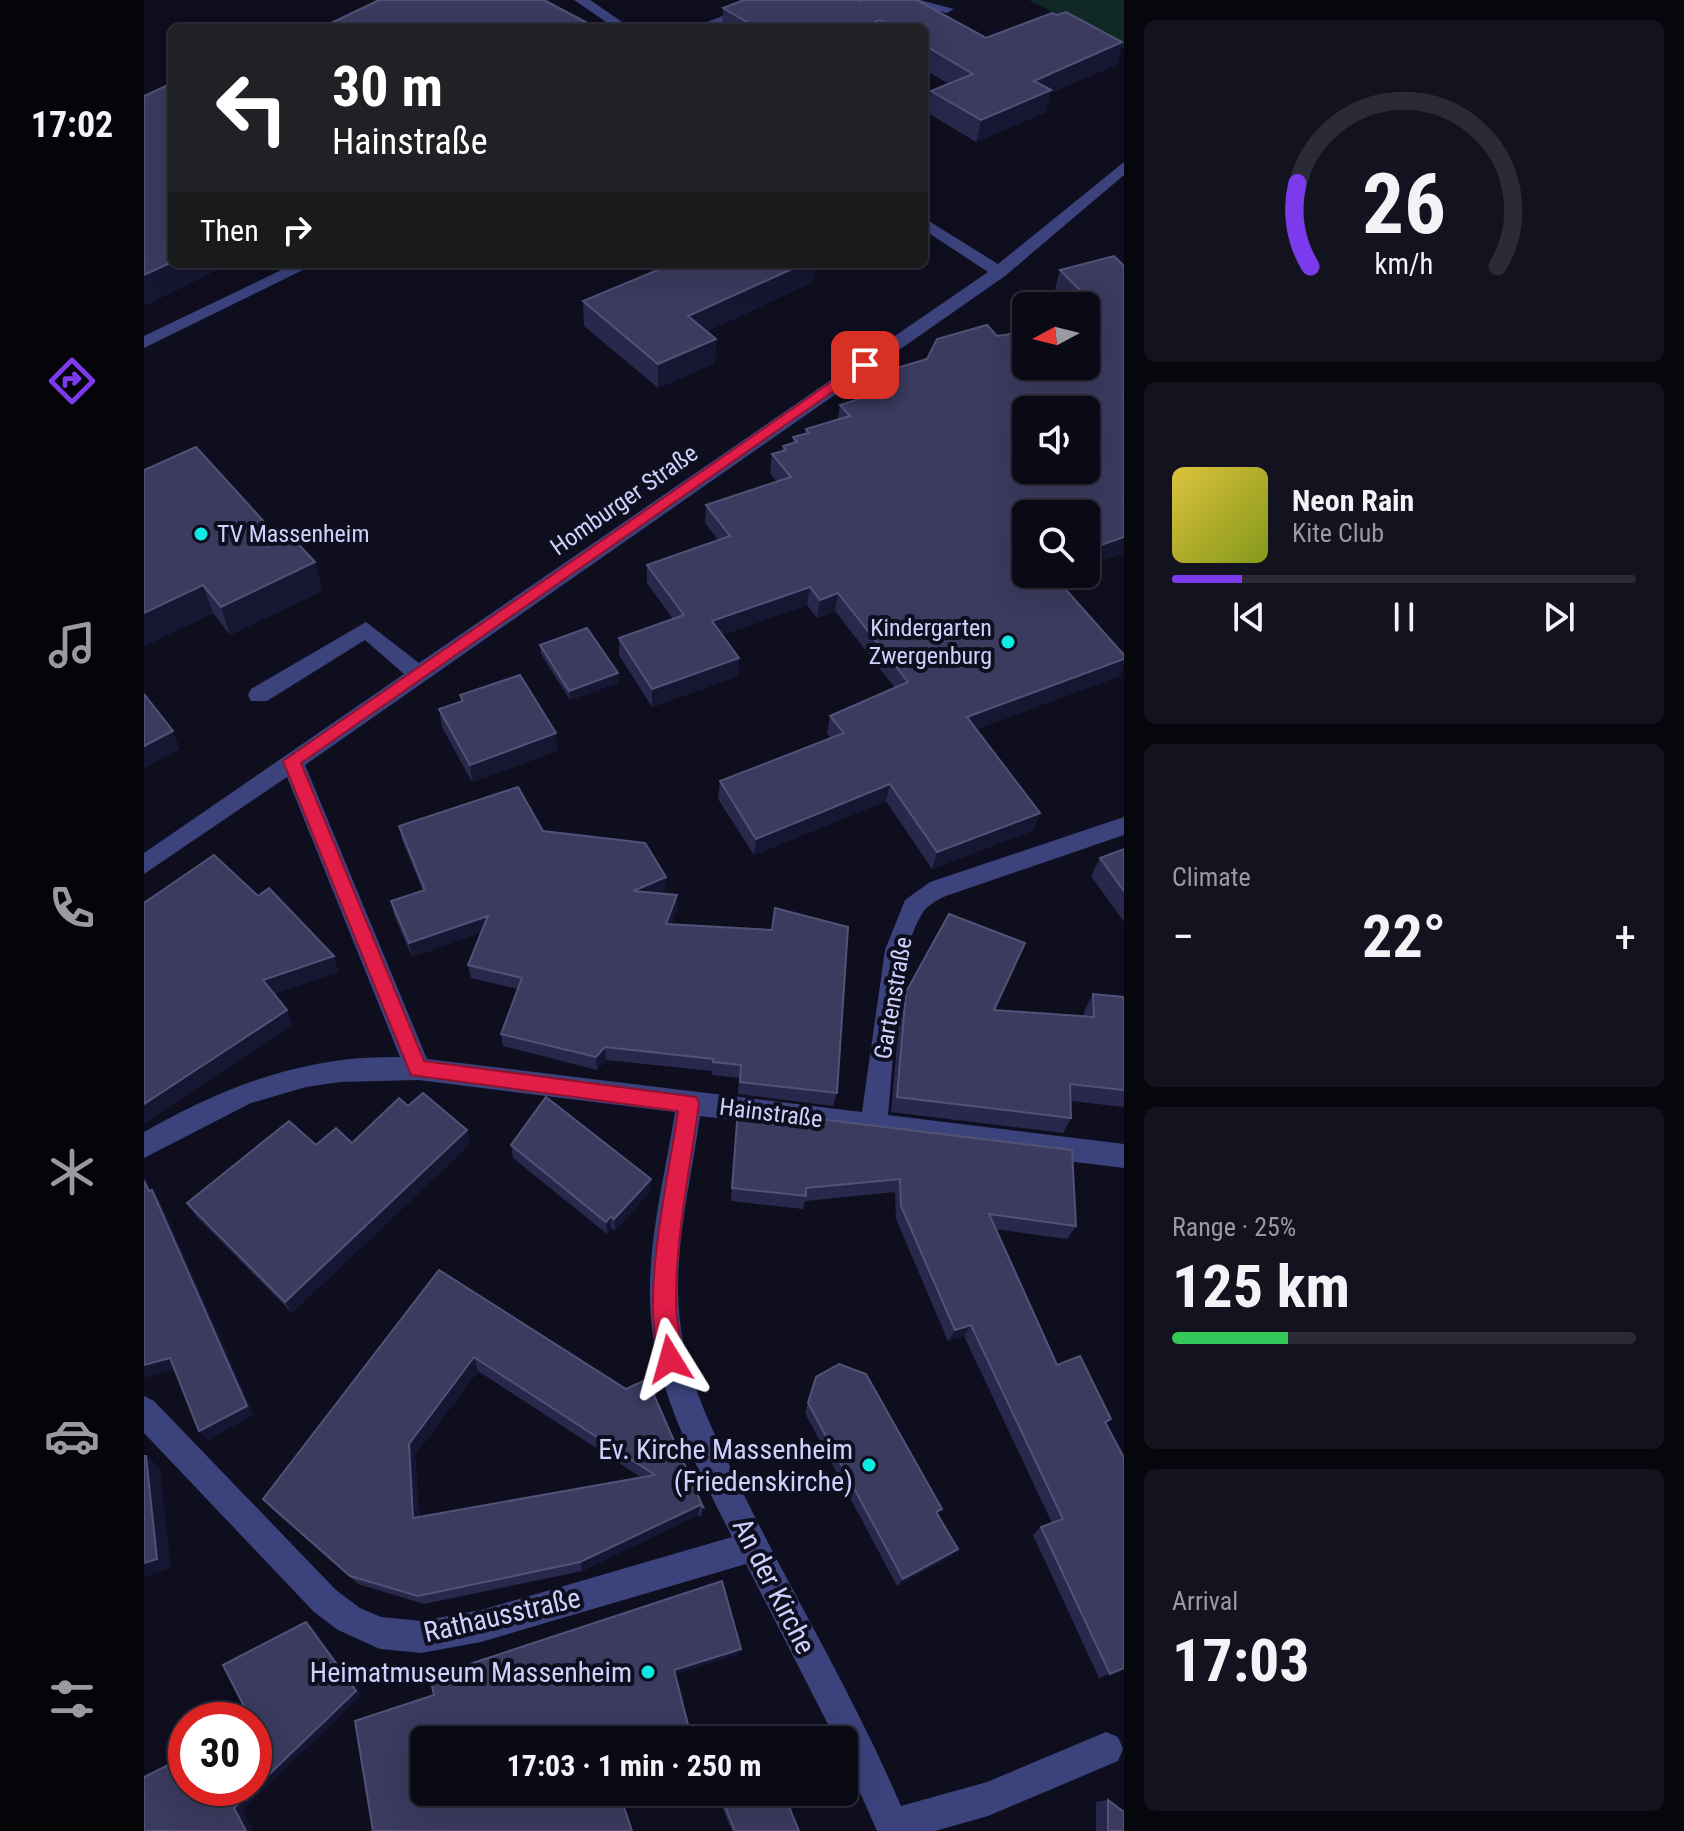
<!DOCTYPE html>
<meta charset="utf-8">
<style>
body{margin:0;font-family:"Roboto Condensed",sans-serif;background:#131320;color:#f1f3f6;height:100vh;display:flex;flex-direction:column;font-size:30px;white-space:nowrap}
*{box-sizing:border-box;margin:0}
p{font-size:26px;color:#999aa1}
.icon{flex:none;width:44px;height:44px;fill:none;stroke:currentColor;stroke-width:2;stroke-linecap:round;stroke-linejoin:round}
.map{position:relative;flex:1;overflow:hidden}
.drawer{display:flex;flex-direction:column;gap:20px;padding:20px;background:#06060d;width:560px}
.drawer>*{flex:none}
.banner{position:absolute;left:24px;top:24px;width:760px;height:244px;border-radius:12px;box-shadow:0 8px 32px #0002,0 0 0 2px #2a2b36;background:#202124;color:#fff;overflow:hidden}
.needle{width:52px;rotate:263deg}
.tools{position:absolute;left:868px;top:292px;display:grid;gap:16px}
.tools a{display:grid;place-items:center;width:88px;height:88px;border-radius:12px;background:#0a0a17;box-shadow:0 8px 32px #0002,0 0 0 2px #2a2b36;font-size:40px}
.speed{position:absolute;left:24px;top:1702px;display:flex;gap:16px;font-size:40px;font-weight:700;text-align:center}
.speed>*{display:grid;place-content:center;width:104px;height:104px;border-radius:50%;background:#0a0a17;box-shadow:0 8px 32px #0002,0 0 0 2px #2a2b36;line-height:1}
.speed .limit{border:12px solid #d22;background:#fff;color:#111}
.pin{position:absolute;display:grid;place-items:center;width:68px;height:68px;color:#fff;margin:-34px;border-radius:16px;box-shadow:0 4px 12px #0006}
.me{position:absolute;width:88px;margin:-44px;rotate:352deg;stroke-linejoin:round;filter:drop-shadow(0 0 6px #0008)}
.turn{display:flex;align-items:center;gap:28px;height:168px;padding:0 32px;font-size:36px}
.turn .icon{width:104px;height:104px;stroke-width:2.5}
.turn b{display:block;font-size:56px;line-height:68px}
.then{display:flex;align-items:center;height:76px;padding:0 32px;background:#0003;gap:16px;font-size:30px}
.big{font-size:60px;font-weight:700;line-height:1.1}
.drawer .card{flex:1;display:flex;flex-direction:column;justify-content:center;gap:12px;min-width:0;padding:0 28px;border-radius:12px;background:#131320}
.drawer .dial{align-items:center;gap:0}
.dial svg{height:208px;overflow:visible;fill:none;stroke:#2a2b36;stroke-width:7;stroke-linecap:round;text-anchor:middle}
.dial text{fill:#f1f3f6;stroke:none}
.song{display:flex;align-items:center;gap:24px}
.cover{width:96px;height:96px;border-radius:12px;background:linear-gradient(135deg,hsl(50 70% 55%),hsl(70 70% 35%))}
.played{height:8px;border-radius:4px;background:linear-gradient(90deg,#7c3aed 15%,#2a2b36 15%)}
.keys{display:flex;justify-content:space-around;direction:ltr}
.heat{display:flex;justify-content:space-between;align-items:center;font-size:44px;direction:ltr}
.charge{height:12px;border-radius:6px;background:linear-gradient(90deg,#34c759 25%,#2a2b36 0)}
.trip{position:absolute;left:266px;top:1726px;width:448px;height:80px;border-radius:12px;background:#0a0a17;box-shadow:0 8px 32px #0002,0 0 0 2px #2a2b36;font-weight:700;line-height:80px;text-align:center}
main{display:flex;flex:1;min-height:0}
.menu{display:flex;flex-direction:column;width:144px;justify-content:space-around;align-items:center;background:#040409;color:#999aa1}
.menu .icon{width:56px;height:56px}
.menu .active{color:#7c3aed}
.menu b{font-size:36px;color:#f1f3f6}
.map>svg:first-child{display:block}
.green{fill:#112924}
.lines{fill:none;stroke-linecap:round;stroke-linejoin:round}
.minor{fill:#3b427c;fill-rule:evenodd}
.wall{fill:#29284c;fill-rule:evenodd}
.shaded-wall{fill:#171632}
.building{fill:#3b3a5f;stroke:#525178;stroke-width:2;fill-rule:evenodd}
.route{fill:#e11d48;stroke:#92132f;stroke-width:2}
.poi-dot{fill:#0deae0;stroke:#0e0e1f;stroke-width:3}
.labels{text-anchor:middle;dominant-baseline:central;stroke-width:8;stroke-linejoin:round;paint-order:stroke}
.street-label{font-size:24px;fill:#cfd0fc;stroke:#0e0e1f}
.poi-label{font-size:24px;fill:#cfd0fc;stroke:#0e0e1f;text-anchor:start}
.near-poi-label{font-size:28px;fill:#cfd0fc;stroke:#0e0e1f;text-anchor:end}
.near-street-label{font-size:28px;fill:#cfd0fc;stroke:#0e0e1f}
</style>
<main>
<nav class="menu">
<b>17:02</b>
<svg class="icon active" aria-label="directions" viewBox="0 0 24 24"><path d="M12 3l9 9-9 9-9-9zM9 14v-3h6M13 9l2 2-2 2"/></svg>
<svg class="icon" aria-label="music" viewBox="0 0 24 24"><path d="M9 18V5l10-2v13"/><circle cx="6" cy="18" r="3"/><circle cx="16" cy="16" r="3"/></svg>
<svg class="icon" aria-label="phone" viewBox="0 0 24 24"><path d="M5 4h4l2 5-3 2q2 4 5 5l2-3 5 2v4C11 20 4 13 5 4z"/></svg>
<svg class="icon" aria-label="climate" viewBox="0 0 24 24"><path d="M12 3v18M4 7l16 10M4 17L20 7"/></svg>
<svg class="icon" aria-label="car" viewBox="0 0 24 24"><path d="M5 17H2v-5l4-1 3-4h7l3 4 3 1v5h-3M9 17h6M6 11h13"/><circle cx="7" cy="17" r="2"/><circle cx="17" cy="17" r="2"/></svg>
<svg class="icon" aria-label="filters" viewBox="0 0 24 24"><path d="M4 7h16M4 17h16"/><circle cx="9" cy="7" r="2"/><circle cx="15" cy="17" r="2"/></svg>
</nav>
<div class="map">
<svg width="980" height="1831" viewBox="0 0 980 1831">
<rect width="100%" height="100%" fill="#0e0e1f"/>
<!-- green -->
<polygon class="green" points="885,0 980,0 980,48"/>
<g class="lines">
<!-- minor -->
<g class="minor">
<polygon points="430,0 446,0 487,28 471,28"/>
<polygon points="621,0 641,0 567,28 547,28"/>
<polygon points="747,0 776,0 810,9 803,13"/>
<path d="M980,162V175L861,276L161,765L283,1059L718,1112L741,950L761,900L786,882L980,817V835L802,896C793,900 783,905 778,914C751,956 750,1063 744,1115L980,1144V1168L556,1116C547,1183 528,1252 536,1321C542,1381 572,1437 598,1491C650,1597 711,1698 757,1806L843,1782L962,1732L974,1737L979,1749L974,1761L844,1816L791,1831H733L700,1756V1740H692L602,1564L337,1642L277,1653L236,1649L194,1630L170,1612L0,1433V1396L10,1401L192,1590L216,1608L237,1617L277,1621L337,1610L588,1537C555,1470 513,1395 507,1319C501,1250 520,1181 531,1112L274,1080L196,1082L162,1087L107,1103L0,1158V1132C81,1086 161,1055 256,1057L143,777L0,874V853L260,674L221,640L123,701H107L104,695L107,689L222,622L275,663L844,272L780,230V218L854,264Z"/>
<polygon points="150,264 171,264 0,348 0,336"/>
</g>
</g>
<!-- wall -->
<g class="wall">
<polygon points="714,0 842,38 978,42 973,64 906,93 902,112 832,142 784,113 787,91 805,84 780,69 780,28 578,28 579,8"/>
<polygon points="520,264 672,264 669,282 563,331 572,339 571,363 514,388 440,326 439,301 523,266"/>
<polygon points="980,266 980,553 910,576 980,655 980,665 976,676 832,729 896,813 890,830 788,869 742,801 610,855 574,799 576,781 687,738 683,734 686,716 751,688 691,611 673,618 663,605 578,635 595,658 594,676 508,707 475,655 475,638 529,619 503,583 503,565 574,540 561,523 562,505 633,482 626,473 628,454 638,451 639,446 649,443 649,437 661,434 662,429 694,419 696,405 731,394 730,392 733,374 853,336 942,366 942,306 928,306 911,289 916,270"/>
<polygon points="0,470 134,537 171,562 178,591 86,635 69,613 0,646"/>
<polygon points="396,645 474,683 426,700 397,654"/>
<polygon points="316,695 413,751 328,782 298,727 295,709 317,701"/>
<polygon points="255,826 399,831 521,891 516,893 533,909 527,925 628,930 631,908 693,1093 689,1106 594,1094 595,1078 568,1075 568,1071 462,1060 453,1070 359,1046 357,1034 374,989 327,978 324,965 338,932 268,957 250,915 247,901 279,891 258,840"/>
<polygon points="980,849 980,922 947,876 956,858"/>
<polygon points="881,943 851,1010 940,1017 940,1011 949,994 980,997 980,1107 927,1101 927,1118 919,1133 747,1112 756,1009 762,992"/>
<polygon points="264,1106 326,1144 148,1313 52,1216 43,1203 172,1145 208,1143"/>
<polygon points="594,1109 932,1226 923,1239 851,1229 913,1365 967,1419 962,1424 980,1668 955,1678 889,1535 897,1527 908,1523 820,1336 804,1341 752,1219 751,1192 661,1201 659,1209 587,1201"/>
<polygon points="367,1145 507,1179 506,1191 471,1231 467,1228 463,1234 369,1158"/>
<path d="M295,1270L559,1507L557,1517L554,1515L438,1571L280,1604L214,1584L129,1510L119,1499ZM334,1371L498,1478L275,1517L271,1455Z"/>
<polygon points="672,1377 794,1514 807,1556 753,1586 661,1413"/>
<polygon points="572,1792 639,1792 655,1831 588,1831"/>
<polygon points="964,1800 980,1831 952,1831 952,1802"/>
</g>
<!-- shaded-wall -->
<g class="shaded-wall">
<polygon points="736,20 735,28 714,28"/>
<polygon points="978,42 973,64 906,93 902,112 832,142 837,120 890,81"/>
<polygon points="28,262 28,264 86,264 0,306 0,275"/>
<polygon points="655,264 672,264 669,282 543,340 544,316"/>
<polygon points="572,339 571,363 514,388 514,364"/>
<polygon points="980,537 980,553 942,566 942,550"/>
<polygon points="171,562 178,591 86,635 77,607"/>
<polygon points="59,585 69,613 0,646 0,613"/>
<polygon points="666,587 663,605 567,639 568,621"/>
<polygon points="694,593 691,611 673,618 676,600"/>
<polygon points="595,658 594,676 508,707 508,689"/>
<polygon points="980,659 980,665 976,676 818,735 823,717"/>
<polygon points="474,673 474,683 426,700 425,691"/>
<polygon points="29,731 36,749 0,768 0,746"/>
<polygon points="412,733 413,751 328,782 326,765"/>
<polygon points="746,784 742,801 610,855 612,839"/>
<polygon points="896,813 890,830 788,869 793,852"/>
<polygon points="522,877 521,891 489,904 489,891"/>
<polygon points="533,895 533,909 522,938 522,924"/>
<polygon points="344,916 346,929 268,957 265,943"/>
<polygon points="190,956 195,972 125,996 119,980"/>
<polygon points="143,1010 149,1025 0,1124 0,1104"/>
<polygon points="461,1047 462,1060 453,1070 452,1057"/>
<polygon points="323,1130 326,1144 148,1313 141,1302"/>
<polygon points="0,1176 13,1201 8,1190 17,1203 110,1415 64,1440 55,1431 5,1191 0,1181"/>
<polygon points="507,1179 506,1191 471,1231 470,1219"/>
<polygon points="467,1216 467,1228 463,1234 462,1222"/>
<polygon points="827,1325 820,1336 804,1341 811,1330"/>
<polygon points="330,1357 334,1371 271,1455 275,1528 269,1518 265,1444"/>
<polygon points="26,1358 35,1368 0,1378 0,1365"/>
<polygon points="2,1456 16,1468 27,1568 0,1577"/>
<polygon points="556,1505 554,1515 438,1571 436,1562"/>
<polygon points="814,1549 807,1556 753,1586 759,1579"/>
<polygon points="162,1622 168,1627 218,1695 99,1810 109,1831 102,1831 90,1808"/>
<polygon points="597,1649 595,1654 529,1675 530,1670"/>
</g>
<!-- building -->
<g class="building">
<polygon points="235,0 400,0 453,28 177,28"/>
<polygon points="600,0 714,0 716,1 717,0 773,0 842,38 908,13 913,15 922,12 978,42 890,81 907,90 837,120 787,91 829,74 780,45 780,28 750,28 736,20 714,28 613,28 579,8"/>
<polygon points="28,83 28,262 0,275 0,96"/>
<path d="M970,256L980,266V537L942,550V514H882V574H908L980,655V659L823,717L896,813L793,852L746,784L612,839L576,781L700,733L686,716L764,682L694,593L676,600L666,587L568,621L595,658L508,689L475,638L540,615L503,565L586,536L562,505L647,477L628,454L642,450L639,446L653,442L649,437L665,433L662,429L706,416L696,405L747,389L733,374L783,359L793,339L843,325L853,336L861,335L882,330V366H942V314L956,310L916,270ZM882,410H942V470H882Z"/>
<polygon points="528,264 659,264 544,316 572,339 514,364 439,301"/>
<polygon points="52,447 134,537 144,533 171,562 77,607 59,585 0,613 0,470"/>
<polygon points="443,628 474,673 425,691 396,645"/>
<polygon points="376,675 412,733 326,765 295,709 319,701 316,695"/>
<polygon points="0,694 29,731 0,746"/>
<polygon points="374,787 399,831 501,843 522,877 489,891 533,895 522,924 628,930 631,908 704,927 693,1093 596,1082 597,1065 569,1062 569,1059 461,1047 452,1057 357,1034 378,978 324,965 344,916 265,943 247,901 281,890 255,826"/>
<polygon points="980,849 980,891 956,858"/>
<polygon points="70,855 114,896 125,888 190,956 119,980 143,1010 0,1104 0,903"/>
<polygon points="805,914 881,943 850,1010 950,1017 949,994 980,997 980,1090 926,1084 927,1118 753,1097 762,992"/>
<polygon points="279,1093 323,1130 141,1302 43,1203 145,1121 172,1145 192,1128 208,1143 255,1098 264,1106"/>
<polygon points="402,1097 507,1179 470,1219 467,1216 462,1222 367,1145"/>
<polygon points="594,1109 928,1150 932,1226 845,1214 913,1365 936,1356 967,1419 961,1422 980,1458 980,1668 966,1674 897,1527 919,1519 827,1325 811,1330 757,1206 756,1179 662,1188 662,1196 588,1188"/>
<polygon points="0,1181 5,1191 8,1190 103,1406 55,1431 26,1358 0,1365"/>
<path d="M295,1270L482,1389L503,1379L559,1507L556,1505L436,1562L274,1596L206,1576L119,1499ZM330,1357L511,1475L269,1518L265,1444Z"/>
<polygon points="695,1364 722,1374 798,1509 792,1512 814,1549 759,1579 664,1403 672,1377"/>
<polygon points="0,1456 2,1456 13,1559 0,1563"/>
<polygon points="578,1581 597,1649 530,1670 548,1740 280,1740 280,1792 475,1792 488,1831 229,1831 211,1721 290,1695 286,1677"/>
<polygon points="162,1622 212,1691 90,1808 102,1831 0,1831 0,1777 42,1756 42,1788 110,1788 110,1720 107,1720 79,1665"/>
<polygon points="575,1792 639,1792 655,1831 591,1831"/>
<polygon points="964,1800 980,1812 980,1831 964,1831"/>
</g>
<!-- route -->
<path class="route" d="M716,362L727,365L157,763L280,1061L552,1097L555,1103C546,1170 531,1238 532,1306C532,1325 541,1349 534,1367L526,1370L519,1367C493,1305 525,1178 534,1111L267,1075L139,761Z"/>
<!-- markers -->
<g class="poi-dot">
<circle cx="57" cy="534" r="8"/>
<circle cx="864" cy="642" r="8"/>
<circle cx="725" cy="1465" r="8"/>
<circle cx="504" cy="1672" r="8"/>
</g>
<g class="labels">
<!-- street labels -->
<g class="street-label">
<text transform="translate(480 500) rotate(-35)">Homburger Straße</text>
<text transform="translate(749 998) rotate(-80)">Gartenstraße</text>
<text transform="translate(627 1113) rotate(7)">Hainstraße</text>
</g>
<!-- poi labels -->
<g class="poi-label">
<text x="73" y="534">TV Massenheim</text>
<text x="848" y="628" text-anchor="end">Kindergarten<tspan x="848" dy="28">Zwergenburg</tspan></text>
</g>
<!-- near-poi labels -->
<g class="near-poi-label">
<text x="709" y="1449">Ev. Kirche Massenheim<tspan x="709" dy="32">(Friedenskirche)</tspan></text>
<text x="488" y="1672">Heimatmuseum Massenheim</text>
</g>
<!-- near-street labels -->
<g class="near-street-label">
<text transform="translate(630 1586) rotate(63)">An der Kirche</text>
<text transform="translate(358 1615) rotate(-13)">Rathausstraße</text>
</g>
</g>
</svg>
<div class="tools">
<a><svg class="needle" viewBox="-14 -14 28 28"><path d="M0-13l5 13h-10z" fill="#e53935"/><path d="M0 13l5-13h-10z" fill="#999aa1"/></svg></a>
<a><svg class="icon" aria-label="sound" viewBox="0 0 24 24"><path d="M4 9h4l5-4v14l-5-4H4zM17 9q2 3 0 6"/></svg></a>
<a><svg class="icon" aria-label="search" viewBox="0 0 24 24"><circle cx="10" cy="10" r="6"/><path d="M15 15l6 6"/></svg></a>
</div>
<div class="speed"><div class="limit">30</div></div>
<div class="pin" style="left:721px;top:365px;background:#d93025"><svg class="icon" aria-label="arrive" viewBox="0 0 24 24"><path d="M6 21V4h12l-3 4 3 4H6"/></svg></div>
<svg class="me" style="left:526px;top:1359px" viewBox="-20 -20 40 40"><path d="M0-17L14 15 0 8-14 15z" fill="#e11d48" stroke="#fff" stroke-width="4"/></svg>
<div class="trip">17:03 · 1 min · 250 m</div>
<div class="banner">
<div class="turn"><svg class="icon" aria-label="left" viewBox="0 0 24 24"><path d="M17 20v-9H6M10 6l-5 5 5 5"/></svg><div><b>30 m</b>Hainstraße</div></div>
<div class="then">Then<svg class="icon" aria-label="right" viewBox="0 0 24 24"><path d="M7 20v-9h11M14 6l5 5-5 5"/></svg></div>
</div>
</div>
<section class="drawer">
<div class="card dial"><svg viewBox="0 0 100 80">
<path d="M14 69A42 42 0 1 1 86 69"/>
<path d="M14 69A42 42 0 0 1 9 37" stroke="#7c3aed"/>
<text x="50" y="56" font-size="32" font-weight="700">26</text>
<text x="50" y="72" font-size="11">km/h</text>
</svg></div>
<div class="card">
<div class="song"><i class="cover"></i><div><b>Neon Rain</b><p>Kite Club</p></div></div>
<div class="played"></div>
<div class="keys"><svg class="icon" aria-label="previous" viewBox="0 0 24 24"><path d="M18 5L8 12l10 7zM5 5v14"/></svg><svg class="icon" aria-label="pause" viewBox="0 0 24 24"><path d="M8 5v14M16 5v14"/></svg><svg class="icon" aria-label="next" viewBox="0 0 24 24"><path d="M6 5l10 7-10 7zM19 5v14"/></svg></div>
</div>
<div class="card"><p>Climate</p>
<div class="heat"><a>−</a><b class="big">22°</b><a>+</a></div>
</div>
<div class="card"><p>Range · 25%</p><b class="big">125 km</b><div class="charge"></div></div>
<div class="card"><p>Arrival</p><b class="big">17:03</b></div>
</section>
</main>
